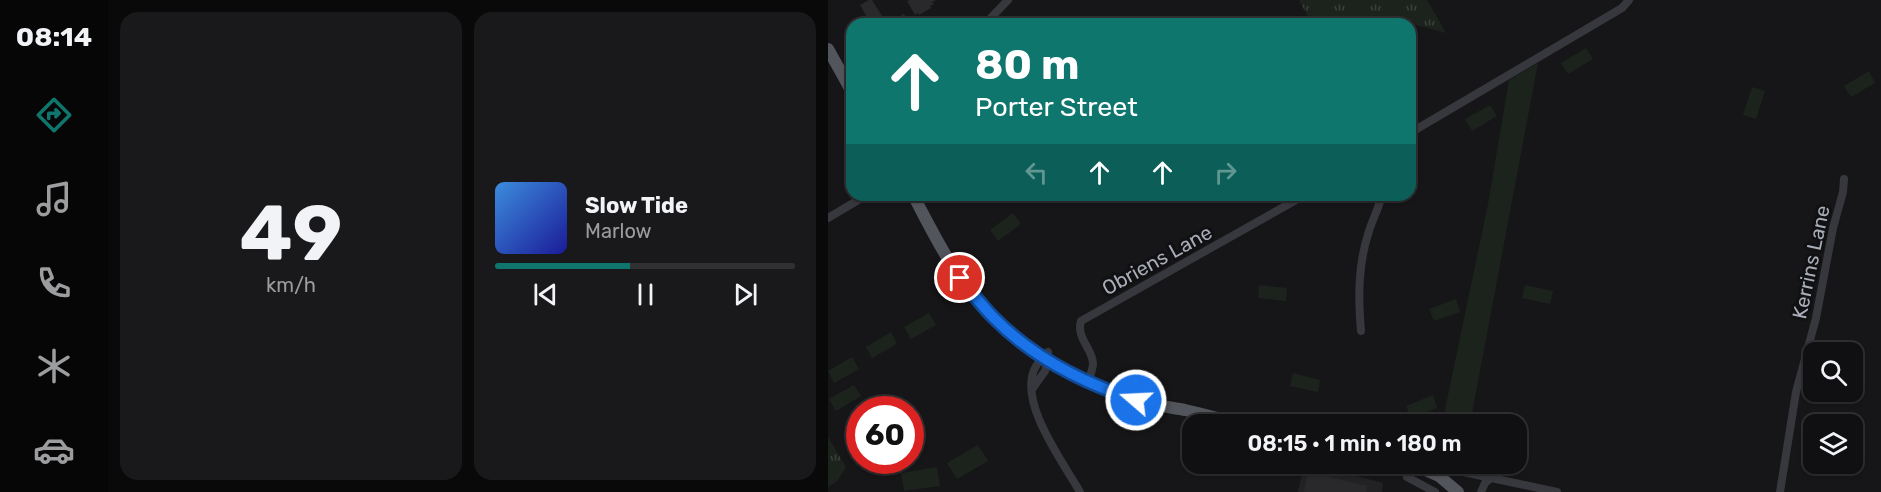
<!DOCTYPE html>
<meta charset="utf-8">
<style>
body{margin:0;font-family:Rubik,sans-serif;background:#19191b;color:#f1f3f6;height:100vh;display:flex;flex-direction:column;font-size:22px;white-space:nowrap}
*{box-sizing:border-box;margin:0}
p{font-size:20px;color:#9c9d9f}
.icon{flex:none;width:33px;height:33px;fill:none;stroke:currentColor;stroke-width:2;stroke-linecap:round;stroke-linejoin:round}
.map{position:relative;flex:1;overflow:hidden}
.details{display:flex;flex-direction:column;gap:12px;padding:12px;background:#09090a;width:720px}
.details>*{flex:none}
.banner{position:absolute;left:18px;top:18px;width:570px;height:183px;border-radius:18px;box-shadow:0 2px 4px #0004,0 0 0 2px #303032;background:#0f766e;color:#fff;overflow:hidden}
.controls{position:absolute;left:975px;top:342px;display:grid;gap:12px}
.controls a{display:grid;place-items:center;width:60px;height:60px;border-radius:12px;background:#101012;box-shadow:0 2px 4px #0004,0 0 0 2px #303032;font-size:30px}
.speed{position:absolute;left:18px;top:396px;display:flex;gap:12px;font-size:30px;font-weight:700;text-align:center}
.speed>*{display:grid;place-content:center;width:78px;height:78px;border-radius:50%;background:#101012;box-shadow:0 2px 4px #0004,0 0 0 2px #303032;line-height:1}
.speed .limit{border:9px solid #d22;background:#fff;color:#111}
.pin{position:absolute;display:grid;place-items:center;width:51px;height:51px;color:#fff;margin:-26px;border:3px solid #fff;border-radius:50%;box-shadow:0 2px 6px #0007}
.me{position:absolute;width:66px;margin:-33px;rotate:289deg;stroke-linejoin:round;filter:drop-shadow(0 0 4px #0008)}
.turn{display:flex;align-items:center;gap:21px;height:126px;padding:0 30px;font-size:27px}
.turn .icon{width:78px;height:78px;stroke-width:2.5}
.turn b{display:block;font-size:42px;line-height:51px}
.lanes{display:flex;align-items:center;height:57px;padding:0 30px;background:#0003;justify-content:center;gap:30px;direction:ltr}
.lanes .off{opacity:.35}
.details .tile{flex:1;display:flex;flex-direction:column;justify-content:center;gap:9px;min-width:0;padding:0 21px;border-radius:18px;background:#19191b}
.details .dial{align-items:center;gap:0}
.dial b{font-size:78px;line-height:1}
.song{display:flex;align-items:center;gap:18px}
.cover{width:72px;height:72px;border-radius:9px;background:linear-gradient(135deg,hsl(210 70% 55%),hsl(240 70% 35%))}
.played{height:6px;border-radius:3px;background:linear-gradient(90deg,#0f766e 45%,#303032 45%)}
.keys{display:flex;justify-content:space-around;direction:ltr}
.details .tiles{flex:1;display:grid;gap:12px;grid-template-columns:repeat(2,1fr)}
.trip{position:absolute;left:354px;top:414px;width:345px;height:60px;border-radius:18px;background:#101012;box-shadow:0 2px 4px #0004,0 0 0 2px #303032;font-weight:600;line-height:60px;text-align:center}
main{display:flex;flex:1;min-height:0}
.dock{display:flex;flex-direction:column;width:108px;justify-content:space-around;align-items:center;background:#060607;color:#9c9d9f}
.dock .icon{width:42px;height:42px}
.dock .selected{color:#0f766e}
.dock b{font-size:27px;color:#f1f3f6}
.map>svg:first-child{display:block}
.built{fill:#222225}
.grass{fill:#1c231d}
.park{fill:url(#park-tufts)}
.building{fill:#29292c}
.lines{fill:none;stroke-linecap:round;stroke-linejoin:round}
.minor{stroke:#37383d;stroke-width:8}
.primary{stroke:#53555c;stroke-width:12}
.route-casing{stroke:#114b97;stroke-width:15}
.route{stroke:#1a73e8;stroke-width:10}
.labels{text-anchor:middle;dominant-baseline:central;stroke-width:6;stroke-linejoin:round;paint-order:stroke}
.street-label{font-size:20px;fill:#a8adb8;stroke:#111113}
</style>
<main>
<nav class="dock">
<b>08:14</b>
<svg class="icon selected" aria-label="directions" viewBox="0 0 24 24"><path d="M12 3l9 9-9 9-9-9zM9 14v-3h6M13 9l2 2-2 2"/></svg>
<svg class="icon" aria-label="music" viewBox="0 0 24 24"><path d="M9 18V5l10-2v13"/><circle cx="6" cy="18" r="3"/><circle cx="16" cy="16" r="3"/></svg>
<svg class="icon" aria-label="phone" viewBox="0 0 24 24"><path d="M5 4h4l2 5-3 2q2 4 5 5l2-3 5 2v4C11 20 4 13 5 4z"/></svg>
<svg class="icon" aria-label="climate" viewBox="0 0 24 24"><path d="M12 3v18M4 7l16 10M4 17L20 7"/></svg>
<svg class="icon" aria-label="car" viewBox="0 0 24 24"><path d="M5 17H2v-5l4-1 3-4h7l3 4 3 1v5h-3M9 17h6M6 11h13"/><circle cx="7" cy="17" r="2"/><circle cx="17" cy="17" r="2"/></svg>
</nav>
<section class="details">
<div class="tiles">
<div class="tile dial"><b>49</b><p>km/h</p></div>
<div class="tile">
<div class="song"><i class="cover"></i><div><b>Slow Tide</b><p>Marlow</p></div></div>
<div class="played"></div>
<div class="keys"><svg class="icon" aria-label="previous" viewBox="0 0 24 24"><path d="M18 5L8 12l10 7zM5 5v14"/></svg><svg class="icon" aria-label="pause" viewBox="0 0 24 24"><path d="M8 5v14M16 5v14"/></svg><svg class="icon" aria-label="next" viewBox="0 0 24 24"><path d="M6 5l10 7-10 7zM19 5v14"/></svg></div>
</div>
</div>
</section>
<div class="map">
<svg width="1053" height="492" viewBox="0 0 1053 492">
<defs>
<pattern id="park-tufts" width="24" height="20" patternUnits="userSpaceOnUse" patternTransform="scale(1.5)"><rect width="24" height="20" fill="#1c231d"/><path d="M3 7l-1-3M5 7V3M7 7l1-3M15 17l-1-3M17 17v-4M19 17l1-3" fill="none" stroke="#3a403c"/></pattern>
</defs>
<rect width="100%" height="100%" fill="#161618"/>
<!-- built -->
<polygon class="built" points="476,464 484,464 555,483 554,492 470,492"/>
<!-- grass -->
<g class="grass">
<polygon points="758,48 765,59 740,74 733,63"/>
<polygon points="710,63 642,424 614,424 660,204 681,80"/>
<polygon points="1041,71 1047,83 1023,97 1016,86"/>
<polygon points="924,87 937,91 928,119 915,115"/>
<polygon points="662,105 669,116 644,131 637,119"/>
<polygon points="185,213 193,224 170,241 162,230"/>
<polygon points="431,285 459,288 458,301 430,298"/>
<polygon points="697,285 725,291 722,304 694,298"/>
<polygon points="628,299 632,312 606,321 601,309"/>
<polygon points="101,313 108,325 83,339 76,327"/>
<polygon points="63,332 69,344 44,358 38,347"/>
<polygon points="24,357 31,369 6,383 0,371"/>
<polygon points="465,373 492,380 490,392 462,386"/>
<polygon points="26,385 33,396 8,411 1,399"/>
<polygon points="605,395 609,408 583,418 578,406"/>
<polygon points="150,445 160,461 129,479 119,463"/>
<polygon points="109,467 112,486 76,491 73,473"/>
</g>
<!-- park -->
<g class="park">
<polygon points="471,0 599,0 618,33 555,16 553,24 484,24"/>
<polygon points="0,437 18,467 9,481 0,487"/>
</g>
<!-- building -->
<g class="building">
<polygon points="41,0 44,0 59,24 76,14 82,24 43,24 32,5"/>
<polygon points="82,0 108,0 104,2 106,4 102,6 103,8 91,15 90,13 87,15 79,1"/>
<polygon points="480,472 539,486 538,492 476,492"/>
</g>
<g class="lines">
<!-- minor -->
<g class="minor">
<polyline points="157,24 180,0"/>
<polyline points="582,133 794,8 801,0"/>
<polyline points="0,218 32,199"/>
<path d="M533,331C530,297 530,264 541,231C545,219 551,207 554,195"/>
<path d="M220,352C216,356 211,361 208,366C188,400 235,462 252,492"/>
<path d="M260,383C261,377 265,370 265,363C264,348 248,338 253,321L477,195"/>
<polyline points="205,388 217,371 220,359"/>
<polyline points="611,476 626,470 729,492"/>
<polyline points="579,477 607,492"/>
<polyline points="653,492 657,483 664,477"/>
<polyline points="952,492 968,392 988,318 1005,228 1015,192 1016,179"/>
</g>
<!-- primary -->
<g class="primary">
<polyline points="0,49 24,92"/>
<path d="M85,195C100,223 114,252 132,278C175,338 237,380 308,400C324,405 341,407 357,410C376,414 395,420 414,424"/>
<polyline points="408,418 447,424"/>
<polyline points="584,464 611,476 630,492"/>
</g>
</g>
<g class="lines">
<defs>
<path id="route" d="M132,278C143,291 153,305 165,317C205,358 255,383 308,400"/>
</defs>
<!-- route casing -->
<use href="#route" class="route-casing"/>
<!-- route -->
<use href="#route" class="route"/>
</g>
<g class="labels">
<!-- street labels -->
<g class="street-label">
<text transform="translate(329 260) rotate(-29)">Obriens Lane</text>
<text transform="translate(983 262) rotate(-78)">Kerrins Lane</text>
</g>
</g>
</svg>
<div class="controls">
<a><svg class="icon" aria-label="search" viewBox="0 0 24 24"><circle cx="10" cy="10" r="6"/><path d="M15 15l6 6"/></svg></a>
<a><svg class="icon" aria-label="layers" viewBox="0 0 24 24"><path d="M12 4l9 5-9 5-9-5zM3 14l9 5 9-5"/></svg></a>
</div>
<div class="speed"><div class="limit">60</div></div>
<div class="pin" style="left:132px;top:278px;background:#d93025"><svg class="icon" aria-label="arrive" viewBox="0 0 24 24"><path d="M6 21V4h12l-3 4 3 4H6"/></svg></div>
<svg class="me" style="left:308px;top:400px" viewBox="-20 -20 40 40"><circle r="17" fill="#1a73e8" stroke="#fff" stroke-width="3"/><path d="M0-11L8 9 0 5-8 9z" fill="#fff"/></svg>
<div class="trip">08:15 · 1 min · 180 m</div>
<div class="banner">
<div class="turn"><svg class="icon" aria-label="ahead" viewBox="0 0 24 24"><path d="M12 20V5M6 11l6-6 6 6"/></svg><div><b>80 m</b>Porter Street</div></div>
<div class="lanes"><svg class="icon off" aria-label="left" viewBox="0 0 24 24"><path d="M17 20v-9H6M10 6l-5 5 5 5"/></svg><svg class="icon" aria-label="ahead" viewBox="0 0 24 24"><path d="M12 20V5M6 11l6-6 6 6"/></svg><svg class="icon" aria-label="ahead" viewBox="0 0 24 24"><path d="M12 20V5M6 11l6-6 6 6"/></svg><svg class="icon off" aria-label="right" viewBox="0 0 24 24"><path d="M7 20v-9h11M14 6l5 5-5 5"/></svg></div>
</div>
</div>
</main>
